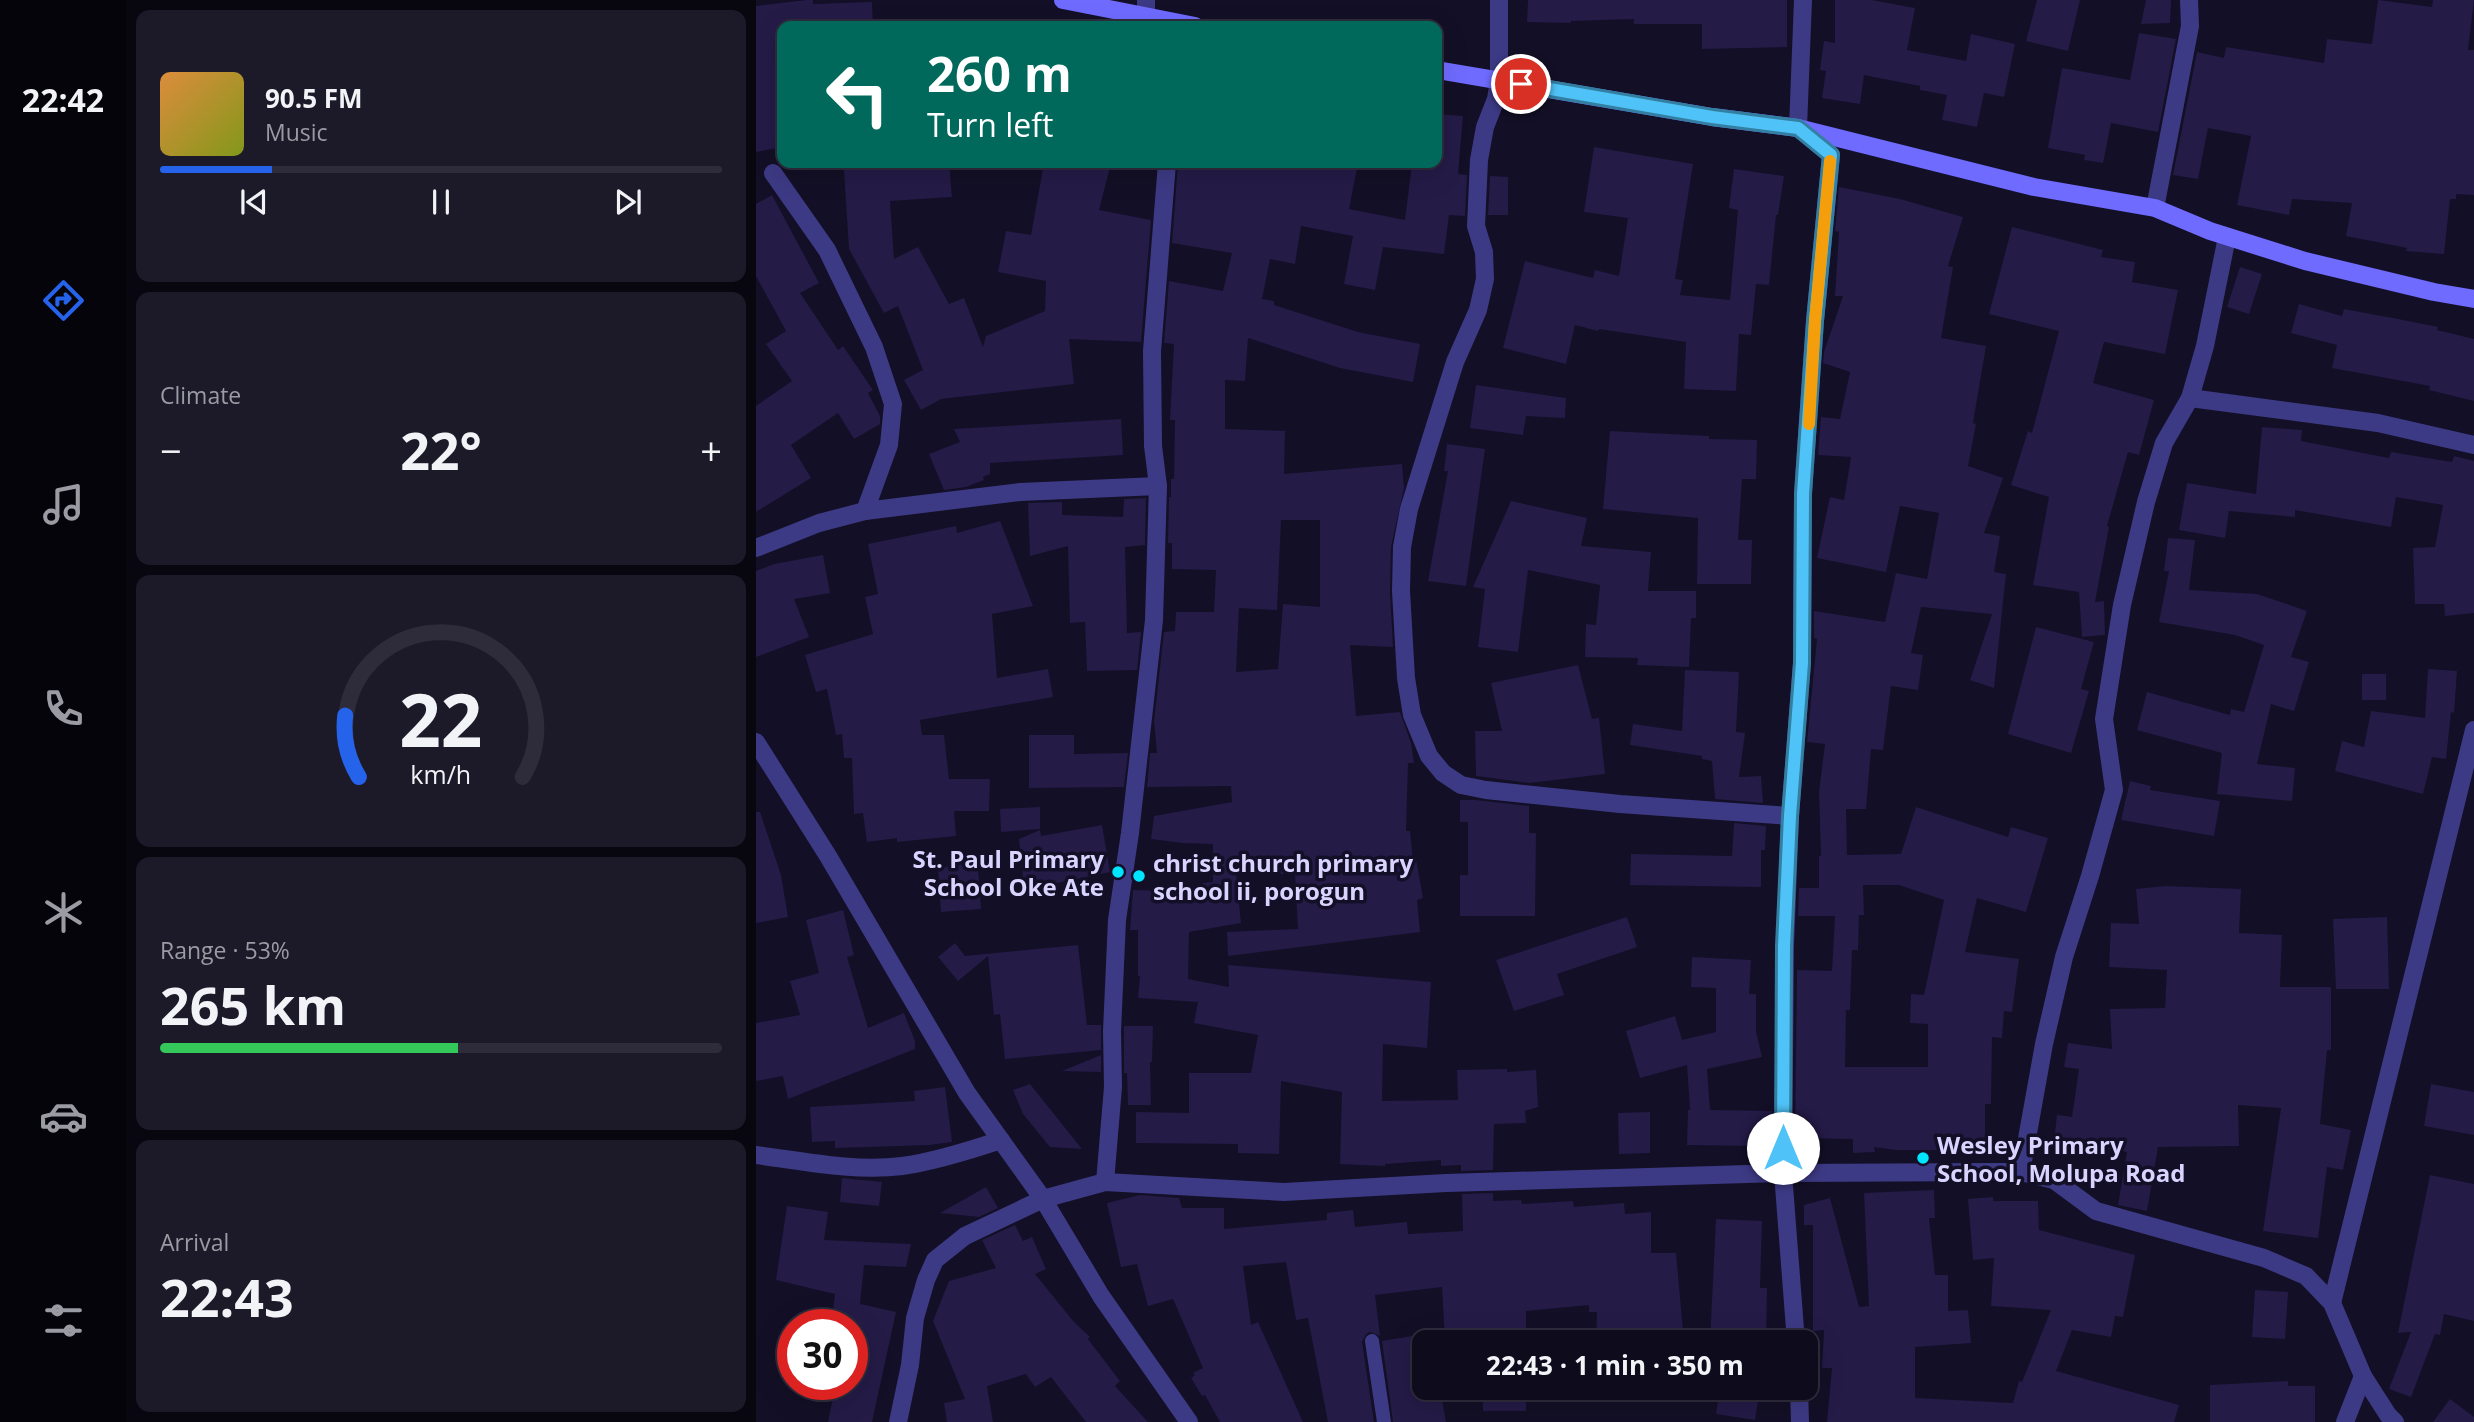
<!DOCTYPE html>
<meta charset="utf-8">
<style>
body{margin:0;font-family:"Open Sans",sans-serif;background:#1c1929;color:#f1f3f6;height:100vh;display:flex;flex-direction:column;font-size:26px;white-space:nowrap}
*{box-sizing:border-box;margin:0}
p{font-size:23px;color:#9b9ba3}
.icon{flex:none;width:38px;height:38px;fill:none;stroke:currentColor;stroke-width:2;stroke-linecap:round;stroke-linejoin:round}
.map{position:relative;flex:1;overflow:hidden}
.details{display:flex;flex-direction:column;gap:10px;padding:10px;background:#08060f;width:630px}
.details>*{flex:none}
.top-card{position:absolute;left:21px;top:21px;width:665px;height:147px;border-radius:14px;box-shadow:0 7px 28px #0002,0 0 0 2px #2e2b3b;background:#00695c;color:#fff;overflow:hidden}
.speed{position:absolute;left:21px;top:1309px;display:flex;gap:14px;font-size:35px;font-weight:700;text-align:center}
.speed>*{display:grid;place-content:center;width:91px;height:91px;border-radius:50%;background:#0e0b1c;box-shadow:0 7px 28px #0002,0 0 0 2px #2e2b3b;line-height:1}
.speed .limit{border:10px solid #d22;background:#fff;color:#111}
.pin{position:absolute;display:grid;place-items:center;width:60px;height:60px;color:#fff;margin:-30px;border:4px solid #fff;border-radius:50%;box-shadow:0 2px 7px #0007}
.me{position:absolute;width:77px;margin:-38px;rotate:0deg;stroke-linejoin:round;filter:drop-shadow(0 0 5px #0008)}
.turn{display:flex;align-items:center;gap:24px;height:147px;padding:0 35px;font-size:32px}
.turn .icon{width:91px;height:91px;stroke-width:2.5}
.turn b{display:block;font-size:49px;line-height:60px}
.big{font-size:52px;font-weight:700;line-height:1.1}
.details .card{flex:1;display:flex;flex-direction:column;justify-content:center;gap:10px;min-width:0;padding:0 24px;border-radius:14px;background:#1c1929}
.details .dial{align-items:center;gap:0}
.dial svg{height:182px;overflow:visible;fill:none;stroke:#2e2b3b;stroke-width:7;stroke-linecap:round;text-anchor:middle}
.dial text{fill:#f1f3f6;stroke:none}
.song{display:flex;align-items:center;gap:21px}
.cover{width:84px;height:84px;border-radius:10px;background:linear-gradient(135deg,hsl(30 70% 55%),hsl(70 70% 35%))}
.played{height:7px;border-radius:4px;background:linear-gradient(90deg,#2563eb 20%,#2e2b3b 20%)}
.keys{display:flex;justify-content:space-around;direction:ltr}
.heat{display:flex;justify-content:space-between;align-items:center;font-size:38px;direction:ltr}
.charge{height:10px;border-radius:5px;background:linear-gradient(90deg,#34c759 53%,#2e2b3b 0)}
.trip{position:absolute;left:656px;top:1330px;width:406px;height:70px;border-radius:14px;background:#0e0b1c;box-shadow:0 7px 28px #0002,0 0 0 2px #2e2b3b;font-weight:700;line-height:70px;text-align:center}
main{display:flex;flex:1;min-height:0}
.tab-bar{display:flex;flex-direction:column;width:126px;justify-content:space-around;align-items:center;background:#06040b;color:#9b9ba3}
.tab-bar .icon{width:49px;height:49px}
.tab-bar .selected{color:#2563eb}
.tab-bar b{font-size:32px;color:#f1f3f6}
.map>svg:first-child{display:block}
.building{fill:#241b47;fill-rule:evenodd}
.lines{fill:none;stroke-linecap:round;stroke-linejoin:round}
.lane{stroke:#3d3a85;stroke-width:14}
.street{stroke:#3d3a85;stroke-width:18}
.secondary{stroke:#6f6bff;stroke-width:18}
.route-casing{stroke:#337fa1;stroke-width:18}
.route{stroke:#4fc3f7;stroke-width:12}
.slow{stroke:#f59e0b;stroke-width:12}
.poi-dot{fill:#00e5ff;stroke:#130f26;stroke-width:2.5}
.labels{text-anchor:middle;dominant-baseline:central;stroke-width:7;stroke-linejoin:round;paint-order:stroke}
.poi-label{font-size:24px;font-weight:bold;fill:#d9d4ff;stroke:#130f26;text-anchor:start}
</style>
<main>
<nav class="tab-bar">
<b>22:42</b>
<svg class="icon selected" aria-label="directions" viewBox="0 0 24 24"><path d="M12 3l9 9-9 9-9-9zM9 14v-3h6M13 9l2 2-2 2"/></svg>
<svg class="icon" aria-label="music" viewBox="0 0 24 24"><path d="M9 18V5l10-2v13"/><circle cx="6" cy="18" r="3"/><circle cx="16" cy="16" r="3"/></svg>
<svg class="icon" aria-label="phone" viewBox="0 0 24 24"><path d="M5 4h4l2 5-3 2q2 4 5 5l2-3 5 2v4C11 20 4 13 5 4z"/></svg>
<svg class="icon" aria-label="climate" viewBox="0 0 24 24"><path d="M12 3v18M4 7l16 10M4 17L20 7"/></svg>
<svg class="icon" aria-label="car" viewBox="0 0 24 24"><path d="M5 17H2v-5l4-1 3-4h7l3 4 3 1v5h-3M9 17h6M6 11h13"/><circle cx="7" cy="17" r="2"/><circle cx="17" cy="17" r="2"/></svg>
<svg class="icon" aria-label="filters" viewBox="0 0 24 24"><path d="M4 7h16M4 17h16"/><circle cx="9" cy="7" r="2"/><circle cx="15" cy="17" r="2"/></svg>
</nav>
<section class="details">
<div class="card">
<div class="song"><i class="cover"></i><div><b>90.5 FM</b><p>Music</p></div></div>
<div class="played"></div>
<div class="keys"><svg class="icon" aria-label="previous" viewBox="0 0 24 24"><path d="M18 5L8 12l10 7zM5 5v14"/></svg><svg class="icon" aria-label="pause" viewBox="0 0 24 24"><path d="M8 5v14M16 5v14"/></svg><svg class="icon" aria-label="next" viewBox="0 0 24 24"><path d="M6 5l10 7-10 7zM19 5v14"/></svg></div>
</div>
<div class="card"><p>Climate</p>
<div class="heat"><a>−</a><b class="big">22°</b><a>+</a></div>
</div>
<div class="card dial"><svg viewBox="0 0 100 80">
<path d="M14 69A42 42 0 1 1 86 69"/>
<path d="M14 69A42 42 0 0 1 8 42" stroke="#2563eb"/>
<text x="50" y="56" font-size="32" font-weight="700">22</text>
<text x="50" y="72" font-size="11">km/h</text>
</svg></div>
<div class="card"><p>Range · 53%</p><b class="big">265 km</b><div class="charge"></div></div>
<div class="card"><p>Arrival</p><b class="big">22:43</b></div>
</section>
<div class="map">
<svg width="1718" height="1422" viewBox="0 0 1718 1422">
<rect width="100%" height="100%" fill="#130f26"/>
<!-- building -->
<g class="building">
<polygon points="51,0 57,0 57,4 116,2 117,26 26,26 26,147 0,152 0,6"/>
<polygon points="772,0 1031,0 1031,47 946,49 946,24 878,24 878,19 815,21 815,23 771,22"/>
<polygon points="1079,0 1116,0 1159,8 1151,50 1210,61 1215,34 1259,44 1248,97 1228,93 1221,127 1186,120 1191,95 1164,90 1164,86 1108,75 1104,104 1066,98 1070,71 1064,70 1068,41 1079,43"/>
<polygon points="1281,0 1324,0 1312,51 1270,41"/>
<polygon points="1390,0 1415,0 1414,23 1385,24"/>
<polygon points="1622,0 1676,7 1677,0 1718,0 1712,50 1718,50 1718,195 1700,194 1700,199 1694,199 1688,254 1650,251 1651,248 1590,236 1596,203 1536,199 1533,215 1481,205 1495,136 1452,128 1442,179 1417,175 1441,52 1468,58 1470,47 1568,63 1571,39 1616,44"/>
<polygon points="1383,33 1420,39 1402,132 1355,123 1347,163 1328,160 1329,155 1292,148 1306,68 1374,80"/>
<path d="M681,114L707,116L702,174L711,175L709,216L693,215L688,254L627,247L619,290L588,284L597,236L545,226L539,264L514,259L506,299L518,301V305L602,332L664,344L657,382L584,368L492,338L489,381L469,380V429L529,431L528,474L646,464L648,488L635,547L634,592L637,647L594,645L600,716L644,712L655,743L658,763H652L650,831H654L657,860L660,859L667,898L661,900L664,932L472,956L471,932L542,929L539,874H480L485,923L433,932L432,979L473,987L472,965L675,982L671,1048L627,1044L626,1101L702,1100L701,1070L751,1069V1072L780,1070L782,1107L769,1111L770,1123L738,1124L737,1170L705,1171V1165L685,1166V1160L629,1164V1166L584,1164L586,1092L525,1081L523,1154L482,1153V1144L380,1143V1112L433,1113V1073H495L502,1035L438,1023L442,1002L382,998L384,976H382V930H374L377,890L447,892V883L457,882V844L426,843L395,839L398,816L476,802L475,786L391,787L394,753H401L398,721L408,632L419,631L420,612H458L460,570L416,569V543H412L413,497H415V479H418L419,420H414L418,344L408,343L413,281L467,291L476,253L416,243L422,163H602L593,209L649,220L656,163H681ZM525,520H564V607L527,604L522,669L480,672L483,608L521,610Z"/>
<polygon points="838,147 937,164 919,279 927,280 924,295 974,300 982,210 973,208 978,169 1028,176 1022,215 1020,215 1013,285 1000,284 995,335 983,334 980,391 928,389 930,342 843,329 842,331 819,325 810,364 747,348 769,261 837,278 839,270 863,276 872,218 828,212"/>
<polygon points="99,163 193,163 196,197 134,201 138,259 162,247 193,304 208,298 227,347 230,336 289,311 290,281 242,272 250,231 275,235 288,163 355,163 343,210 395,220 385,342 313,339 318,384 185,399 165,410 148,380 167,370 142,306 128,313 93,249 88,170 99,170"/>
<polygon points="734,176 752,177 752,215 732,215"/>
<path d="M1083,187L1144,199L1207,217L1192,266L1197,267L1185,338L1230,346L1217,423L1220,424L1212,466L1247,478L1228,533L1244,536L1238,572L1250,574L1238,688L1214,680L1236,614L1165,607L1155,653L1167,655L1162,690L1135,686L1127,750L1115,749L1110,809H1090L1091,855L1145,854L1160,807L1252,837L1255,827L1292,838L1270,912L1221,898L1209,952L1263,959L1256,1012L1248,1011L1246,1038L1236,1037L1235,1104H1229V1150H1140L1118,1147L1119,1152L1097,1153V1139L1039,1138L1041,970L1076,971L1079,916H1042L1043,888H1063V856H1065L1063,792L1069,744L1051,742L1061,639L1058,638V611L1129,622L1140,573L1171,579L1183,513L1144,506L1130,572L1061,558L1074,497L1088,500L1095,457L1062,455L1065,417L1084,419L1094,372L1067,363L1068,352L1087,296H1079L1083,232L1079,231ZM1107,885H1143L1188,900L1168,995L1155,994L1154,1023L1172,1024V1067H1089L1090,1010H1094L1096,950H1102L1103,915H1108Z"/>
<polygon points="16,195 63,283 44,293 82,350 87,346 117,390 112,393 124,416 124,424 98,439 82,413 35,445 55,478 0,512 0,406 36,381 10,344 30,331 0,276 0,204"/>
<polygon points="1256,227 1347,250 1345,257 1379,262 1376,282 1422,290 1409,354 1348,342 1337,383 1398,400 1383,455 1372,452 1351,526 1353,527 1339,602 1348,601 1349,635 1326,637 1323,592 1277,585 1293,497 1255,485 1272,431 1276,433 1303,331 1233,314"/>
<polygon points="1484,267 1506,274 1493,314 1471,307"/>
<polygon points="1543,304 1586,316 1588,309 1642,319 1682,327 1681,330 1718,339 1718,401 1673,390 1674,386 1576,368 1581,345 1535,333"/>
<polygon points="720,385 810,398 809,418 770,416 767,435 714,428"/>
<polygon points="365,419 367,455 234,463 234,474 227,477 228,480 210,487 188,490 173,454 204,442 198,429"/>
<polygon points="1506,427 1546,430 1545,441 1633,458 1635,452 1696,462 1698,456 1718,461 1718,613 1689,616 1688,604 1659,604 1657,548 1679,547 1687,505 1640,497 1635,527 1539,510 1539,517 1473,511 1469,538 1423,530 1431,483 1500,494"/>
<polygon points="854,431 953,436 953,439 1001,440 1000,479 986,479 982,540 996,540 995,584 941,584 942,518 847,509"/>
<polygon points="691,444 729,449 710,586 672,581 692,471 688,471"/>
<polygon points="390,498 389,545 369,547 371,633 385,632 381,670 331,671 329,622 314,623 312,546 274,556 272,503 306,502 306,515 367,517 368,499"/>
<polygon points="755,501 831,518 825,546 895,552 892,591 940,591 940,618 935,618 933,667 881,665 882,658 829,657 830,624 840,625 844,585 772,570 762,652 722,647 729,589 717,587"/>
<polygon points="244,521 277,606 236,614 241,678 292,669 297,697 164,720 166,735 188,735 193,779 234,779 233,811 198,811 200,836 141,842 141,838 111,842 107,813 98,814 96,758 88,758 86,734 80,735 71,689 60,692 49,655 117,634 109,597 122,594 112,544 200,526 201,533"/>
<polygon points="1412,538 1439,540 1433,590 1501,594 1551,611 1535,657 1553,662 1538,711 1515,704 1501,764 1539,768 1536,801 1461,794 1466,753 1381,730 1391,692 1474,715 1475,709 1488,712 1508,645 1479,635 1403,622 1413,571 1408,571"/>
<polygon points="67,555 74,593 38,599 53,637 0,657 0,571 18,564"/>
<polygon points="1280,627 1338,642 1325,689 1333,691 1315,753 1252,734"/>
<polygon points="822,665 836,719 843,718 849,774 773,783 720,776 719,731 746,731 735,683"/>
<polygon points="1672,669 1701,671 1698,713 1695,712 1690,759 1676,757 1667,794 1579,771 1586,741 1608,747 1615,711 1669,718"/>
<polygon points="929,670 983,672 980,732 989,733 983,777 1005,776 1007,803 959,799 956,761 946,759 946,756 874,745 877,724 926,731"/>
<rect x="1606" y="674" width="24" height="26"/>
<polygon points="273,735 318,735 318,754 372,753 368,787 273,788"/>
<polygon points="1374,781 1395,786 1394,790 1464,801 1458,836 1365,820"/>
<polygon points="704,800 720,800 773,806 773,833 780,833 779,916 704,916 704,875 712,875 712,822 704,822"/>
<polygon points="284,807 284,829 245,832 244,809"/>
<polygon points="0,812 4,812 25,875 32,917 0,923"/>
<polygon points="978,823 1010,826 1009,850 1005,850 1005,887 874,885 875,854 976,856"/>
<polygon points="346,825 354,872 297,884 268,887 263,839 284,830 285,836"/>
<polygon points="221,855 225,909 185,912 182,870"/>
<polygon points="1409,886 1485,889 1483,933 1526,935 1524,987 1575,987 1575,1050 1571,1050 1564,1124 1595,1130 1587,1170 1571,1167 1562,1238 1507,1231 1525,1108 1482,1105 1483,1146 1402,1147 1391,1211 1362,1205 1371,1152 1298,1141 1301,1115 1316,1117 1323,1069 1308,1067 1312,1043 1356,1049 1354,1009 1409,1008 1411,970 1353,967 1355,923 1383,924 1380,889"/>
<polygon points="87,910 98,955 91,957 112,1028 148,1013 159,1041 159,1049 32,1099 27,1076 0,1081 0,1023 44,1015 34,981 63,973 50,920"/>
<polygon points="871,917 881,947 801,974 808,995 758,1011 740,960"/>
<polygon points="1631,917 1633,989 1580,989 1577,919"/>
<polygon points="199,943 209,956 322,945 331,1025 345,1025 345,1050 249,1059 244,1014 238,1015 232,956 202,981 182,957"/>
<polygon points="936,957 995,960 993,994 1000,994 1000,1031 1006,1057 951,1069 954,1110 1016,1111 1016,1138 997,1137 997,1146 931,1145 932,1110 934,1110 931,1065 884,1078 870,1031 919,1016 926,1040 960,1032 960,988 935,987"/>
<polygon points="368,1026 397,1026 396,1062 394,1062 395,1105 372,1105 371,1073 368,1073"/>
<polygon points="345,1055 345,1072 306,1071"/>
<polygon points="274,1084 326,1149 294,1147 267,1114 257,1090"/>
<polygon points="1675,1084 1718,1092 1718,1135 1668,1126"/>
<polygon points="189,1087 196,1142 173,1145 79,1148 79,1141 56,1142 54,1107 159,1101 158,1091"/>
<polygon points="894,1112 894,1153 863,1154 862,1113"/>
<polygon points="1674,1175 1718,1184 1718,1321 1688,1314 1684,1335 1679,1334 1655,1397 1633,1389 1655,1332 1642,1333"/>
<polygon points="86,1178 126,1182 123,1206 84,1202"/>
<polygon points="230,1187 242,1208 223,1217 184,1213"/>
<polygon points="1178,1190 1179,1218 1173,1218 1179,1275 1192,1275 1192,1311 1212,1310 1215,1343 1159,1347 1159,1398 1257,1403 1263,1381 1266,1382 1295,1310 1235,1306 1238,1258 1217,1260 1212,1199 1237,1197 1237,1201 1282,1201 1283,1230 1379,1255 1367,1317 1359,1316 1355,1337 1316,1330 1300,1371 1423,1405 1418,1422 1071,1422 1076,1368 1066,1368 1068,1330 1057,1331 1057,1225 1048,1225 1048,1205 1074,1198 1103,1307 1113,1306 1108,1193"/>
<polygon points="737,1193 737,1201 765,1200 766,1204 817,1201 818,1207 868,1203 869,1214 895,1212 895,1253 920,1253 928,1342 840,1342 841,1312 833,1312 833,1305 770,1311 770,1342 689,1342 686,1287 619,1295 624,1336 614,1332 610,1334 606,1342 618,1422 572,1422 552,1318 540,1320 530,1262 487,1266 495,1325 502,1322 547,1422 464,1422 449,1395 446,1396 435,1378 439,1375 437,1373 447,1368 417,1299 392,1306 381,1264 365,1267 351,1203 384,1195 423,1198 426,1208 468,1208 468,1229 571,1220 571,1213 597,1210 599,1227 651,1222 652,1234 707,1231 706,1194"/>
<polygon points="31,1206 72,1212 68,1240 155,1244 150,1267 108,1265 104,1304 140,1312 116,1422 72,1422 80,1384 96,1384 96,1325 75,1325 79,1294 20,1280"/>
<polygon points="960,1219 1006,1221 1004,1288 1011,1288 1010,1342 954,1342"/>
<polygon points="259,1225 267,1241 276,1237 290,1269 279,1274 318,1322 334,1337 332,1339 364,1381 359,1386 392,1422 330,1422 295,1377 279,1387 270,1374 231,1386 237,1422 191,1422 188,1403 209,1399 177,1321 193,1281 240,1268 226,1240"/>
<polygon points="1499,1290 1532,1292 1529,1339 1496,1337"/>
<polygon points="668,1334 668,1388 684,1388 690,1422 637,1422 626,1341"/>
<polygon points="1532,1381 1532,1386 1559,1386 1559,1422 1454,1422 1454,1385"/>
<rect x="727" y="1388" width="43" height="23"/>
<polygon points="964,1388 1004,1388 999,1420 960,1414"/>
<polygon points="1694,1399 1718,1417 1718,1422 1677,1422"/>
</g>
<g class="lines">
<!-- lane -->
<polyline class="lane" points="616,1341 628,1422"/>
<!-- street -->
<g class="street">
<polyline points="390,0 390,15"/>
<polyline points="743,0 743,81 740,99 729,127 723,160 720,226 728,252 729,279 722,310 699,362 653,509 646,547 645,591 650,678 656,715 673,756 687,773 705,785 730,790 864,804 1034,816"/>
<polyline points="17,173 71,250 118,347 137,404 133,445 109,511"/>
<polyline points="1399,208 1434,26 1433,0"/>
<polyline points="1434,398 1622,423 1718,445"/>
<polyline points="0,548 63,523 109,511 264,492 402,486"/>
<polyline points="0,742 72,856 211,1093 287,1199 345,1296 433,1422"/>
<path d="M0,1155C47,1161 98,1172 146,1166C177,1162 215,1150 245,1140"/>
<polyline points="1265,1172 1288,1044 1308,957 1334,876 1358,790 1348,719 1366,605 1390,502 1408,443 1434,398 1449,346 1471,237"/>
<polyline points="349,1182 357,1087 356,1031 361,920 374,833 398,620 402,486 397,446 396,351 411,163"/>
<polyline points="1576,1303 1718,730"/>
<polyline points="1040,1342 1027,1173 1029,946 1034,816 1046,663 1047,493 1059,321 1075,155 1042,128 1047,0"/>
<polyline points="1043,1388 1044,1422"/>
<polyline points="142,1422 154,1365 159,1318 170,1280 179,1260 209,1236 287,1199 349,1182 528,1192 690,1183 1027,1173 1243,1172 1265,1172 1298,1180 1340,1211 1508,1258 1550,1276 1576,1303 1607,1376 1632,1415 1639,1422"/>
<polyline points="1589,1422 1607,1376"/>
</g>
<!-- secondary -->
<g class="secondary">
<polyline points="307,0 439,26"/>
<polyline points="681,70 956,117 1042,128 1278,187 1399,208 1454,231 1549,261 1678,292 1718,299"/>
</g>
</g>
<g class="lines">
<defs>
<polyline id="route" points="765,84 956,117 1042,128 1075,155 1059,321 1047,494 1046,663 1034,816 1028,946 1027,1148"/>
</defs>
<!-- route casing -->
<use href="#route" class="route-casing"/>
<!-- route -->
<use href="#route" class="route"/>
<!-- slow -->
<polyline class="slow" points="1053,424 1059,321 1074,161"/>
</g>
<!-- markers -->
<g class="poi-dot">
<circle cx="362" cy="872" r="7"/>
<circle cx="383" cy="876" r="7"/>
<circle cx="1167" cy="1158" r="7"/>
</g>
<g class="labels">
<!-- poi labels -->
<g class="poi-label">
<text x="348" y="858" text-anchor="end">St. Paul Primary<tspan x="348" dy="28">School Oke Ate</tspan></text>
<text x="397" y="862">christ church primary<tspan x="397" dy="28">school ii, porogun</tspan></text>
<text x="1181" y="1144">Wesley Primary<tspan x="1181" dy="28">School, Molupa Road</tspan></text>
</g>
</g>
</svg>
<div class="speed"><div class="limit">30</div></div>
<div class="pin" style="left:765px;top:84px;background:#d93025"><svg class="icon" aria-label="arrive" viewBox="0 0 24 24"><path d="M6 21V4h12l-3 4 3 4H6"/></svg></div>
<svg class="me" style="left:1027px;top:1148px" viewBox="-20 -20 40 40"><circle r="19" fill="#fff"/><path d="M0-13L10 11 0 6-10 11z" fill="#4fc3f7"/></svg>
<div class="trip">22:43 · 1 min · 350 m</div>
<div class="top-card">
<div class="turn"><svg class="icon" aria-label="left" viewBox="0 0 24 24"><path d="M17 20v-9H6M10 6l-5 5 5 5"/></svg><div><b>260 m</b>Turn left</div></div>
</div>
</div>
</main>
